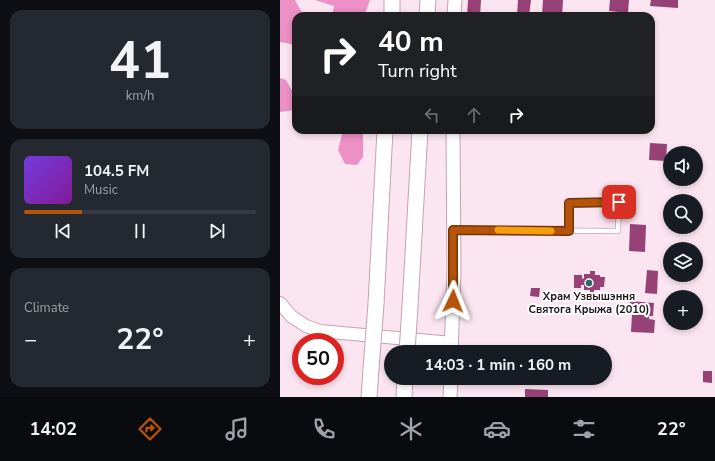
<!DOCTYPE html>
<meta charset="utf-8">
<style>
body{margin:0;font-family:"Nunito Sans",sans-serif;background:#242831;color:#f1f3f6;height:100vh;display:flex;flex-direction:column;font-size:15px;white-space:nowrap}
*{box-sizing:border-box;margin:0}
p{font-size:13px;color:#9ea1a6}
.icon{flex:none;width:22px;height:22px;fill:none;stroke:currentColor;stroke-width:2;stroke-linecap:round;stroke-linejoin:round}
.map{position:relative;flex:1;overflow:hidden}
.details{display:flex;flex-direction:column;gap:10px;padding:10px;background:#0d0f14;width:280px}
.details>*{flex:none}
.banner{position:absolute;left:12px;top:12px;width:363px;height:122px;border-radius:12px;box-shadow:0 2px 6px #0003;background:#202124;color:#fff;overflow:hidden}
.controls{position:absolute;left:383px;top:146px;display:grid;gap:8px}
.controls a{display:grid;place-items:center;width:40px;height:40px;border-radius:50%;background:#171b24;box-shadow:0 2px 6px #0003;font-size:20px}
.speed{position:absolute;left:12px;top:333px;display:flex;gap:8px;font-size:20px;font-weight:700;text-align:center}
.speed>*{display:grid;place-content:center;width:52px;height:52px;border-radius:50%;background:#171b24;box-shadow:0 2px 6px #0003;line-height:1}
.speed .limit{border:6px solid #d22;background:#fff;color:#111}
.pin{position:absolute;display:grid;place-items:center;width:34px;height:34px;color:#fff;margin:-17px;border-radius:8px;box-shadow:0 2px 6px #0006}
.me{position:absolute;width:44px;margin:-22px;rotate:2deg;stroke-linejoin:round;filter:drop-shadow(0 0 3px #0008)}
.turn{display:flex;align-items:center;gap:14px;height:84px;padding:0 20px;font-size:18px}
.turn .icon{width:52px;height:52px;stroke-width:2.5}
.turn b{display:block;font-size:28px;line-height:34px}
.lanes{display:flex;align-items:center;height:38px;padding:0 20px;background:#0003;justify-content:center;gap:20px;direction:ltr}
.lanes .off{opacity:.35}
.big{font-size:30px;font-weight:700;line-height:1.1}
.details .tile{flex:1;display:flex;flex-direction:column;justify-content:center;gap:6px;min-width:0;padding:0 14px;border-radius:12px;background:#242831}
.details .dial{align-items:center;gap:0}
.dial b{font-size:52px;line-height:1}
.song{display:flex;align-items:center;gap:12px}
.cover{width:48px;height:48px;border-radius:6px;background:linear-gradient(135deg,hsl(260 70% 55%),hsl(290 70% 35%))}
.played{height:4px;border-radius:2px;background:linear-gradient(90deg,#b45309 25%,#363941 25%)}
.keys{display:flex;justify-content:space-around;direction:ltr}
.heat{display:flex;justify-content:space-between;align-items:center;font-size:22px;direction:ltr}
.trip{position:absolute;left:104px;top:345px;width:228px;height:40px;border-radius:20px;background:#171b24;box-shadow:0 2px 6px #0003;font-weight:700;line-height:40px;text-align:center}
.menu{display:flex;height:64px;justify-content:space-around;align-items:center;background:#090b0e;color:#9ea1a6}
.menu .icon{width:28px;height:28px}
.menu .on{color:#b45309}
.menu b{font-size:18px;color:#f1f3f6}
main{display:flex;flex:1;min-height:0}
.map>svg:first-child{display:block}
.forest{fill:#ec90c6}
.building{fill:#974277}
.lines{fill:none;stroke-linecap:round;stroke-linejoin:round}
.service-casing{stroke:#c5a2b5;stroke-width:6}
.tertiary-casing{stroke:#c5a2b5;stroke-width:14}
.secondary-casing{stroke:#c5a2b5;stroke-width:15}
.trunk-casing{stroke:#c5a2b5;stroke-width:17}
.service{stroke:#fff;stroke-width:4.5}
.tertiary{stroke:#fff;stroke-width:12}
.secondary{stroke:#fff;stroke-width:13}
.trunk{stroke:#fff;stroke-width:15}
.trunk-bridge-casing{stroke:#c5a2b5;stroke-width:17;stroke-linecap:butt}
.trunk-bridge{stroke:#fff;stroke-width:15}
.route-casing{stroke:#753606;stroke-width:10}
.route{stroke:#b45309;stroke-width:7}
.slow{stroke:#f59e0b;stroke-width:7}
.poi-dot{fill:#256d65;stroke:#fff;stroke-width:1.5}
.labels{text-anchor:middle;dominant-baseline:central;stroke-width:4;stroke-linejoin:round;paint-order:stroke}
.poi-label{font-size:11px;font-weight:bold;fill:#21141b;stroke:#fff}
</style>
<main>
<section class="details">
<div class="tile dial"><b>41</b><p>km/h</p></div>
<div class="tile">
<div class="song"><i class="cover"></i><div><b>104.5 FM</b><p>Music</p></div></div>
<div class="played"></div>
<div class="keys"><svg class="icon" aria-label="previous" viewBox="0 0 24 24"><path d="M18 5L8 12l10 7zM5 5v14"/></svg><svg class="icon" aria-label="pause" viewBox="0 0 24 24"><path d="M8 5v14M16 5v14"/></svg><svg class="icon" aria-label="next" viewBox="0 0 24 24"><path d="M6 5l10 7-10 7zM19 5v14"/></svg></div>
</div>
<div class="tile"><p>Climate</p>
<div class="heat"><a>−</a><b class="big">22°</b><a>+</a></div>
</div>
</section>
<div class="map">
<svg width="435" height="397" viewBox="0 0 435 397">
<rect width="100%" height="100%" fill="#fbe5f1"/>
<!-- forest -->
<g class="forest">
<polygon points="0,0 15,0 24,16 16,16 16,45 0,42"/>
<polygon points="35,0 90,0 84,16 52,16 54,6"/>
<polygon points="0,78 6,80 15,96 16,110 0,112"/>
<polygon points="63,130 83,130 83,157 77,165 65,164 58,150"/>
</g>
<!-- building -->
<g class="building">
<polygon points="188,0 201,0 200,16 187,16"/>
<polygon points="238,0 251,0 249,16 237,16"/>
<polygon points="263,0 283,0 282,16 262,15"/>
<polygon points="330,0 349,0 348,13 329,11"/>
<polygon points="371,0 398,0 398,8 370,6"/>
<polygon points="370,143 387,144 386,161 369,160"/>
<polygon points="350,224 366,225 365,252 349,251"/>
<polygon points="367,270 378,271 377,294 365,293"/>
<polygon points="310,271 315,271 315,275 320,275 320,277 325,277 324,287 320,287 320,290 314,290 314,293 310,293 310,290 304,290 304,285 301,285 301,288 294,288 294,275 302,275 302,279 304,278 304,274 310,274"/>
<polygon points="251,288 260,288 259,297 250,296"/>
<polygon points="350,301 374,303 373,316 369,316 369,319 375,320 374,333 351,332 352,314 349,313"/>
<polygon points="423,371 432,371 432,383 423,382"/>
<polygon points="245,389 268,390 268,397 245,397"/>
</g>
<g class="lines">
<defs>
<polyline id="service" points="175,230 180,230 338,231 339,203 289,203 289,231"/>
<polyline id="tertiary" points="0,303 11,316 26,326 40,331 172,343"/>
<g id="secondary">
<polyline points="174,16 175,0"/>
<polyline points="171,352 174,273 173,130"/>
<polyline points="170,397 171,378"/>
</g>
<g id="trunk">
<polyline points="112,16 112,0"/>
<polyline points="147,16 148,0"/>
<polyline points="96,304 105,130"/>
<polyline points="130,306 140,130"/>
<polyline points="89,397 91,369"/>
<polyline points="124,397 125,378"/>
</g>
</defs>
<!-- service casing -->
<use href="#service" class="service-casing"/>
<!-- tertiary casing -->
<use href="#tertiary" class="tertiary-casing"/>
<!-- secondary casing -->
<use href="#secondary" class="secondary-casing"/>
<!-- trunk casing -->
<use href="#trunk" class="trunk-casing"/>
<!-- service -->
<use href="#service" class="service"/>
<!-- tertiary -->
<use href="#tertiary" class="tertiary"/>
<!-- secondary -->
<use href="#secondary" class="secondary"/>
<!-- trunk -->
<use href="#trunk" class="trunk"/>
<defs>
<g id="trunk-bridge">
<polyline points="127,352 130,306"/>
<polyline points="91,369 96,304"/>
</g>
</defs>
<!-- trunk-bridge casing -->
<use href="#trunk-bridge" class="trunk-bridge-casing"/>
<!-- trunk-bridge -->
<use href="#trunk-bridge" class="trunk-bridge"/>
</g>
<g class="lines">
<defs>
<polyline id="route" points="173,301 173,230 289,231 289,203 339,202"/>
</defs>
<!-- route casing -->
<use href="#route" class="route-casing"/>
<!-- route -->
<use href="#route" class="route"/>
<!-- slow -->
<polyline class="slow" points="218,230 271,231"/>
</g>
<!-- markers -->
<circle class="poi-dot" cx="309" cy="283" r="4"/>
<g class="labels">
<!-- poi labels -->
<g class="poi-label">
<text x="309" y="296">Храм Узвышэння<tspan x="309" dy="13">Святога Крыжа (2010)</tspan></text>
</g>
</g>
</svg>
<div class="controls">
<a><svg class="icon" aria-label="sound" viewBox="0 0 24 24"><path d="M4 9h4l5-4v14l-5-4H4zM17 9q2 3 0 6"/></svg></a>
<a><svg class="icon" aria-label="search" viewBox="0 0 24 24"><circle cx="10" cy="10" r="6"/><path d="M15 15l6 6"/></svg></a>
<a><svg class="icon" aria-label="layers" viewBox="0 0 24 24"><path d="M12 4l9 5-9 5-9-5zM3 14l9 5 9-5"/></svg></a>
<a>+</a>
</div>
<div class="speed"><div class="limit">50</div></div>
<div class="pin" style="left:339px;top:202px;background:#d93025"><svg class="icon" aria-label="arrive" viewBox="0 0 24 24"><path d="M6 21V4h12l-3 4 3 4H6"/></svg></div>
<svg class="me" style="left:173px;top:301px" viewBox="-20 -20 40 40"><path d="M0-17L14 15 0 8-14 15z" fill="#b45309" stroke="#fff" stroke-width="4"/></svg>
<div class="trip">14:03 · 1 min · 160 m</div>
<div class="banner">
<div class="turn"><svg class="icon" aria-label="right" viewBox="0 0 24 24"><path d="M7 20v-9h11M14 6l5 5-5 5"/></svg><div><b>40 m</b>Turn right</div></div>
<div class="lanes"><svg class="icon off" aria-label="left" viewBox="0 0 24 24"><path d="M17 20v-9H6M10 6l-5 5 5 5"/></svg><svg class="icon off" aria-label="ahead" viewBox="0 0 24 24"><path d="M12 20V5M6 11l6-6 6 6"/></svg><svg class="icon" aria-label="right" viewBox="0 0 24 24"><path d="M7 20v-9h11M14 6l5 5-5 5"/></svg></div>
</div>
</div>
</main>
<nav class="menu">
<b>14:02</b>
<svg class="icon on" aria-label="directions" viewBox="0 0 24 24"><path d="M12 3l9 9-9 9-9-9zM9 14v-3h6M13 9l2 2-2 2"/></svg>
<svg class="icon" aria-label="music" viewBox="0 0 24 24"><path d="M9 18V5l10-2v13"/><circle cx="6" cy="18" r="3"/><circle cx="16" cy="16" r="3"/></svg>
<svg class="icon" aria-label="phone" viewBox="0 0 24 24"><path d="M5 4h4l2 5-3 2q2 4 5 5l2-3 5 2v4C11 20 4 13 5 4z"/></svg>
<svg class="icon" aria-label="climate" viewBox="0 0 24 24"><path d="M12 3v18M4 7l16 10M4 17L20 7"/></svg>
<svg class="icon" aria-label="car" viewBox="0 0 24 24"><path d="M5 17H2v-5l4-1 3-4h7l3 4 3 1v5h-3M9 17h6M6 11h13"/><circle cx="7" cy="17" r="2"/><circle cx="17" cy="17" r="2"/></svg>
<svg class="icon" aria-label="filters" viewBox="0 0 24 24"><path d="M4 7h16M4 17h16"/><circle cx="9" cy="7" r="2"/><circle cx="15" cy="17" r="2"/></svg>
<b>22°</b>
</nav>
